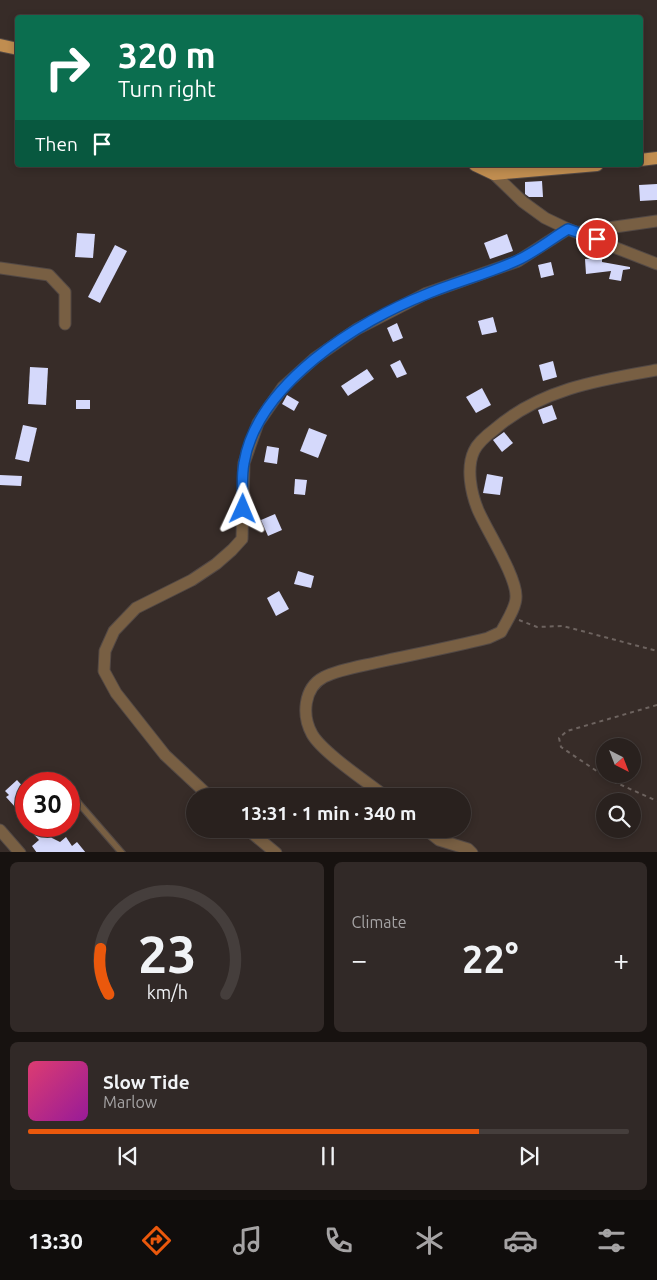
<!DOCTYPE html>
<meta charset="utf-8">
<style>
body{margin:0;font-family:Ubuntu,sans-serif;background:#312927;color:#f1f3f6;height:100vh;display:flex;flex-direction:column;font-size:19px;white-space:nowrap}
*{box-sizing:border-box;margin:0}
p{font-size:16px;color:#a5a3a4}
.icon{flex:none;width:28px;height:28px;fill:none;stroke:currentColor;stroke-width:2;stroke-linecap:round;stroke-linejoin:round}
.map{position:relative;height:852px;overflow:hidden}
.panel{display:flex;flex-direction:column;gap:10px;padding:10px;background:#171210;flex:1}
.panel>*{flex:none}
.hud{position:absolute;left:15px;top:15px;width:628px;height:152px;border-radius:5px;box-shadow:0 2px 8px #0003,0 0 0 1px #453e3c;background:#0b6e4f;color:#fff;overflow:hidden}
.needle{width:32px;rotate:138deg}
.buttons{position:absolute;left:596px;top:738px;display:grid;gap:10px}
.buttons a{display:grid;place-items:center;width:45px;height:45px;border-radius:50%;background:#29211e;box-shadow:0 2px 8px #0003,0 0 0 1px #453e3c;font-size:25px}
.speed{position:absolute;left:15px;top:772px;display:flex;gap:10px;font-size:25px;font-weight:700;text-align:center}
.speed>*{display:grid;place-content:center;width:65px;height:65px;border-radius:50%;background:#29211e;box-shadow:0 2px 8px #0003,0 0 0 1px #453e3c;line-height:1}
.speed .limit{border:8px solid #d22;background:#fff;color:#111}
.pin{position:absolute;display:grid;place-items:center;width:42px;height:42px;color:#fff;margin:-21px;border:2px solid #fff;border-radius:50%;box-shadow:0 1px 5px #0007}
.me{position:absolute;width:55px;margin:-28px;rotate:1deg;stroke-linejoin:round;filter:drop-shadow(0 0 4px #0008)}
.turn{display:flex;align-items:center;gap:18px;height:105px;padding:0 20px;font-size:22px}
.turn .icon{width:65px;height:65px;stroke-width:2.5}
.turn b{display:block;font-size:35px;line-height:42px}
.then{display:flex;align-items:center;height:48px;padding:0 20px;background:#0003;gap:10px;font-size:19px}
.big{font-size:38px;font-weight:600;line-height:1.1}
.panel .tile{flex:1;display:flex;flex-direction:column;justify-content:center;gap:8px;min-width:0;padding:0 18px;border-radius:8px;background:#312927}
.panel .dial{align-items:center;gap:0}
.dial svg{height:130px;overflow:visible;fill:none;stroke:#453e3c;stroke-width:7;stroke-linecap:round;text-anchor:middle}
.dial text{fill:#f1f3f6;stroke:none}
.song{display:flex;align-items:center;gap:15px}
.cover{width:60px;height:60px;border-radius:8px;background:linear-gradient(135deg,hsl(340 70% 55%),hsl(300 70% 35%))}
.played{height:5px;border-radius:2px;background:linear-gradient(90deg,#ea580c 75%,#453e3c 75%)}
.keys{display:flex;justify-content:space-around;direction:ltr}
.heat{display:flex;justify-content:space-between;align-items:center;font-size:28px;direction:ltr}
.panel .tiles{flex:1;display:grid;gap:10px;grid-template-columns:1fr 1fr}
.tile:last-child{grid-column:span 2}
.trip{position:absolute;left:186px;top:788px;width:285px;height:50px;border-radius:25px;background:#29211e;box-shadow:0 2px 8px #0003,0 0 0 1px #453e3c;font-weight:600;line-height:50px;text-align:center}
.tabs{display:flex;height:80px;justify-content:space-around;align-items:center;background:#100d0c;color:#a5a3a4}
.tabs .icon{width:35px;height:35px}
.tabs .on{color:#ea580c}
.tabs b{font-size:22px;color:#f1f3f6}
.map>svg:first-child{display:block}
.building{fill:#d5d9fb}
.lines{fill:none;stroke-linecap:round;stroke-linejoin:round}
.lane-casing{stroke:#534945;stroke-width:8}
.street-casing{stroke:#534945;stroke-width:13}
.primary-casing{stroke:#534945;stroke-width:14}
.path{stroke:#6d635f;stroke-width:2;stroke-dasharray:4 4;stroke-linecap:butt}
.lane{stroke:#785f43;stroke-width:5.5}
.street{stroke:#785f43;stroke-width:11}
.primary{stroke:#c08d50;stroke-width:12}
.route-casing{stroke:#114b97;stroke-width:12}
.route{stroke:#1a73e8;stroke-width:9}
</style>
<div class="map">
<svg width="657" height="853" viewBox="0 0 657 853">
<rect width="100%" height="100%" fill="#372c28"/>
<!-- building -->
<g class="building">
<polygon points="542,181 543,197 529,197 525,194 525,182"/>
<polygon points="657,184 657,200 640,201 639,185"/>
<polygon points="77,233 95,234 93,258 75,257"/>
<polygon points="507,234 513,251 490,259 484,243"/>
<polygon points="115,245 127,251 100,303 88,297"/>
<polygon points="602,258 602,262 630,267 630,269 623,270 621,281 609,279 611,271 586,274 585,259"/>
<polygon points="551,262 554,275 541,278 538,265"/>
<polygon points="493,317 497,332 482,335 478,321"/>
<polygon points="397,323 403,338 393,342 387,328"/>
<polygon points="400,360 407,374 397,378 390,365"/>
<polygon points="553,361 557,377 543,381 539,365"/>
<polygon points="30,367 48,368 46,405 28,404"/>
<polygon points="367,369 374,379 348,396 341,386"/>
<polygon points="482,388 491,405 476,413 466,397"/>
<polygon points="287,395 299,402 294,411 282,404"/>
<rect x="76" y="400" width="14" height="9"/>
<polygon points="552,405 557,419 543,424 538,410"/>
<polygon points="23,425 37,428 29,462 15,459"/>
<polygon points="309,428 327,435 318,458 300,451"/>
<polygon points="504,432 513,443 502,452 493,440"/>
<polygon points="267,446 279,448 277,464 264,462"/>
<polygon points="487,474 503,477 500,495 483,493"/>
<polygon points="0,475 22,476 21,486 0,485"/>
<polygon points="295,479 307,480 305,495 294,494"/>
<polygon points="275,514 282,530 268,536 261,520"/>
<polygon points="298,571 314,576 311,588 294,584"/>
<polygon points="279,591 289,609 276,616 267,598"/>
<polygon points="17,780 26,790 26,819 6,797 9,795 5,791"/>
<polygon points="26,826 42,826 52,838 60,842 66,837 72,846 77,842 86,853 37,853 32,846 39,840"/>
</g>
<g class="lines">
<defs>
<g id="lane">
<polyline points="59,781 62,784"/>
<polyline points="69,792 122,853"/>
</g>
<g id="street">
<polyline points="494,174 523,202 545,218 568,229 657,264"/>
<polyline points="580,232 657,221"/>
<polyline points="0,268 49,275 65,292 65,324"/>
<polyline points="209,796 165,755 116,693 104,671 105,651 114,631 136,608 192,580 216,564 232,550 242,539 244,463 258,423 283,387 315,358 357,329 425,294 518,261 568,229"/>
<path d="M385,796C367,782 322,752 312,734C302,716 303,688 324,677C340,669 362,666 379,662C416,654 452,647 488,638L501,632C506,622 516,608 516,597C517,577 487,531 478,510C471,493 466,468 474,451C478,442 487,435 495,429C541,389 599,380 657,370"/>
<polyline points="247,829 276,853"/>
<polyline points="425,829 439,840 468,849 472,853"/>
<polyline points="0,830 20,853"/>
</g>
<g id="primary">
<polyline points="0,45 18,49"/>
<polyline points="640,160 657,158"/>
<polyline points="475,165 494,174 597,165"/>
</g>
</defs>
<!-- lane casing -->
<use href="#lane" class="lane-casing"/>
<!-- street casing -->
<use href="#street" class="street-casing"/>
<!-- primary casing -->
<use href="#primary" class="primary-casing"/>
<!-- path -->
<g class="path">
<polyline points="519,620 537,627 563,626 657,651"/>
<polyline points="657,705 567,731 559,738 561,747 610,780 657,801"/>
</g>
<!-- lane -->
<use href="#lane" class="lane"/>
<!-- street -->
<use href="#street" class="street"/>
<!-- primary -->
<use href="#primary" class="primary"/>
</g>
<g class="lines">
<defs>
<path id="route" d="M243,509C243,494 241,478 244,463C257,384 358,321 427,294C456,282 487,274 516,261C534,253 551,239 568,229L597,239"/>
</defs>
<!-- route casing -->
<use href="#route" class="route-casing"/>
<!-- route -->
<use href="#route" class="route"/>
</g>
</svg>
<div class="buttons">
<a><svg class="needle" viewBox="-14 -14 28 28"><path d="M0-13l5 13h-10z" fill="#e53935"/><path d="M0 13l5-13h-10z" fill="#a5a3a4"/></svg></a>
<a><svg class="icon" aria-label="search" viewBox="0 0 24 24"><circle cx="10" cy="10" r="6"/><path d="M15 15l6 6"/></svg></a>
</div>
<div class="speed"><div class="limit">30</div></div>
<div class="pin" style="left:597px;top:239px;background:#d93025"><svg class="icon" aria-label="arrive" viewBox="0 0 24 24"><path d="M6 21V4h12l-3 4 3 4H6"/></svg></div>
<svg class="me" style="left:243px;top:509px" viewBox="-20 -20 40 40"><path d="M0-17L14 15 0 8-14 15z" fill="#1a73e8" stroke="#fff" stroke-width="4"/></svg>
<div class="trip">13:31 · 1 min · 340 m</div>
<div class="hud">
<div class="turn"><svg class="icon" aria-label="right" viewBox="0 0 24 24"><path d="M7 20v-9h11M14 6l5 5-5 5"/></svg><div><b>320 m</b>Turn right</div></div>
<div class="then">Then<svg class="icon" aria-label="arrive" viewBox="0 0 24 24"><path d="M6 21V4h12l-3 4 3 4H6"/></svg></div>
</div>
</div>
<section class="panel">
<div class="tiles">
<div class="tile dial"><svg viewBox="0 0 100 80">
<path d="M14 69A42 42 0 1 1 86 69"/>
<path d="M14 69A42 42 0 0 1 9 41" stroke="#ea580c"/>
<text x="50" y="56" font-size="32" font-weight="700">23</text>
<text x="50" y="72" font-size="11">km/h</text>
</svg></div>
<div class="tile"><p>Climate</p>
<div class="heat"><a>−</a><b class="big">22°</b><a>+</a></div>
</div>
<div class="tile">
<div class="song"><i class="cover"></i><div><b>Slow Tide</b><p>Marlow</p></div></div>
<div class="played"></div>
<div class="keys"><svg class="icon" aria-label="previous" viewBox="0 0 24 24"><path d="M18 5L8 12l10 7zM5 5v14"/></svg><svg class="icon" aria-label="pause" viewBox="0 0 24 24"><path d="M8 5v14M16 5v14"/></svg><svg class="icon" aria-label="next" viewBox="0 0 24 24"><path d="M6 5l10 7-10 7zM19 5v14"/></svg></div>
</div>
</div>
</section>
<nav class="tabs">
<b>13:30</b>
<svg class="icon on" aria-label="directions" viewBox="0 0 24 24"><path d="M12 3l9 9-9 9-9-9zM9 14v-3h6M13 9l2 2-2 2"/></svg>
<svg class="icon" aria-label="music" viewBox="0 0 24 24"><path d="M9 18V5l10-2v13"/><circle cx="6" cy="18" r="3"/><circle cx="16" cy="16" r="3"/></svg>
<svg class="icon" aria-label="phone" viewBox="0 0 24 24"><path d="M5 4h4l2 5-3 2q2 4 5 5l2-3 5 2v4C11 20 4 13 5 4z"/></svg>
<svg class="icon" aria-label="climate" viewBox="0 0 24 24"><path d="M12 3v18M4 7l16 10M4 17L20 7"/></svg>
<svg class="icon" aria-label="car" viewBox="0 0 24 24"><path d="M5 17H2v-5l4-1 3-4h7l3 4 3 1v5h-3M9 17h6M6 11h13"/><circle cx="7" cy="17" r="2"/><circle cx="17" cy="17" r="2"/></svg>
<svg class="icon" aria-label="filters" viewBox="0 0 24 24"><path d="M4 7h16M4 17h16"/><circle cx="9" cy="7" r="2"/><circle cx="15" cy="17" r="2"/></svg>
</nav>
